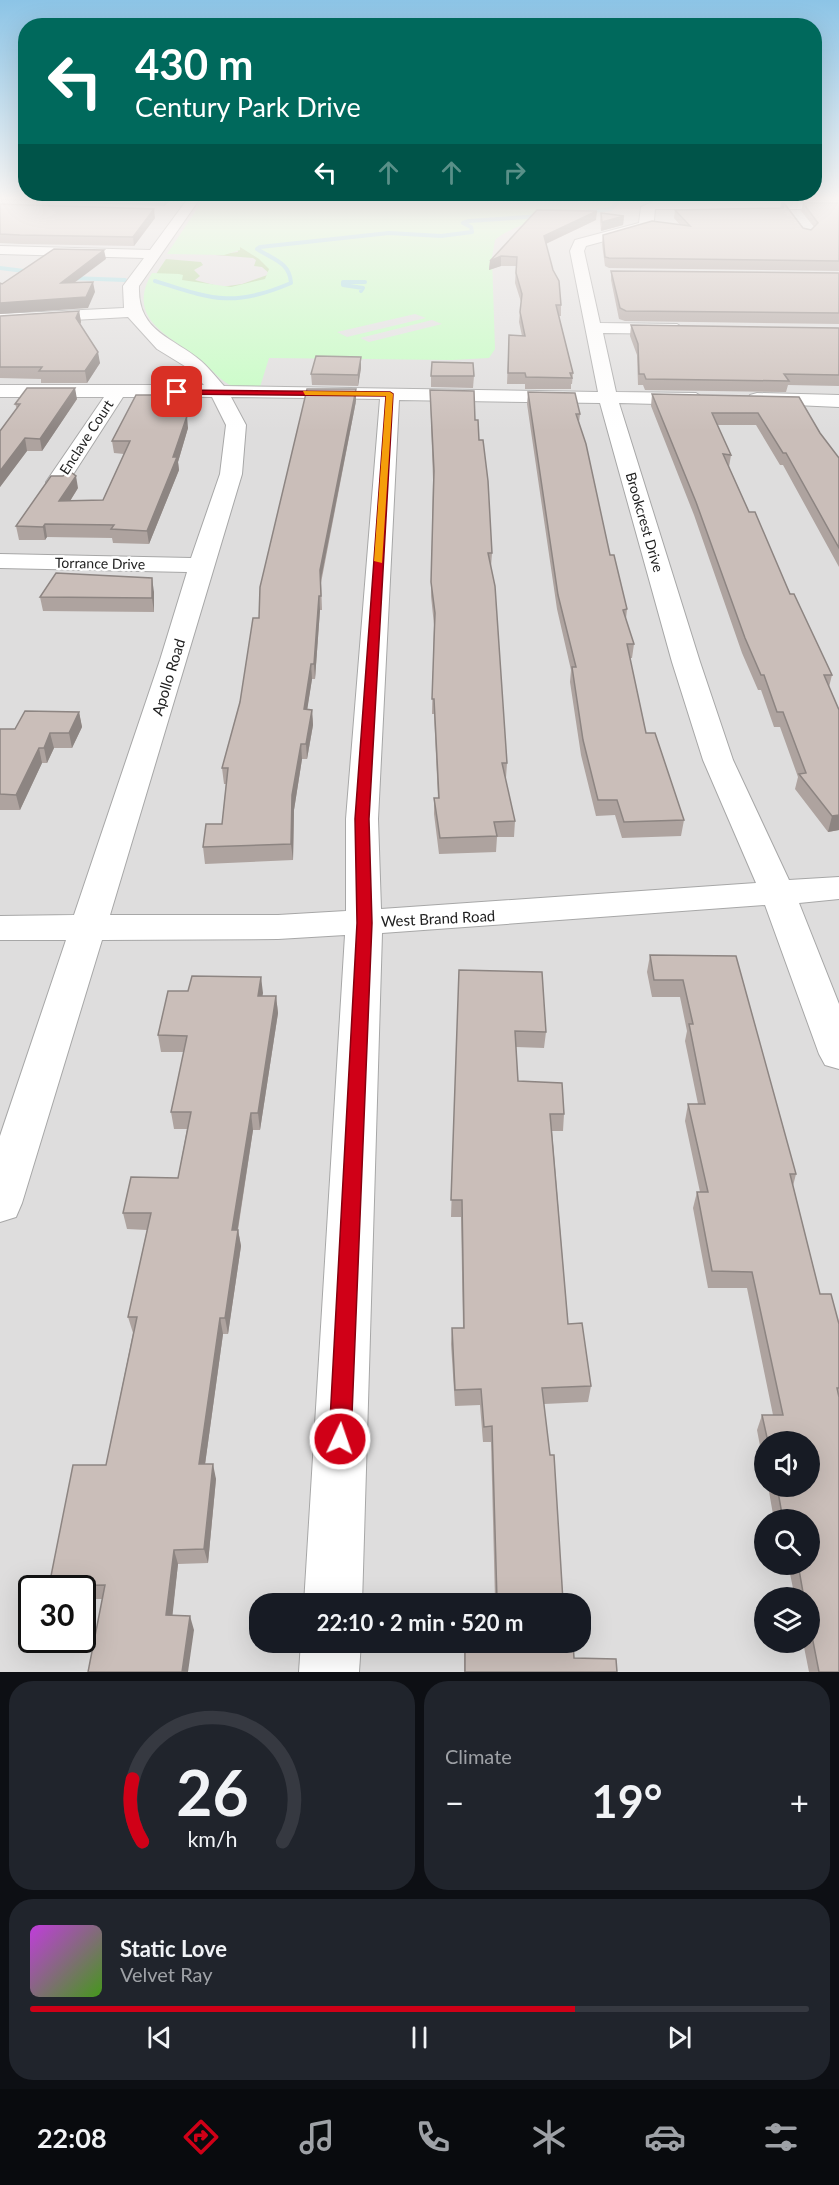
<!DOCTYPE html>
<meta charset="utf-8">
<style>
body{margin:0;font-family:Lato,sans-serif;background:#20242c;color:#f1f3f6;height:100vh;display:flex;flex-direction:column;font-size:22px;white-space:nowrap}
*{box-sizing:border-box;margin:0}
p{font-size:20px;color:#9ea1a6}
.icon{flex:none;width:33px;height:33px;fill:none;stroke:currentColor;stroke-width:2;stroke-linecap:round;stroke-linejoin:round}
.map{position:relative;height:1672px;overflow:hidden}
.panel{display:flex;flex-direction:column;gap:9px;padding:9px;background:#0d0f14;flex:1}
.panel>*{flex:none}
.hud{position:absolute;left:18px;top:18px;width:804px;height:183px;border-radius:24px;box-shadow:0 6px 24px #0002;background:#00695c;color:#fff;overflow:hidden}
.buttons{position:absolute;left:754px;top:1431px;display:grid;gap:12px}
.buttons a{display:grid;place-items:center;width:66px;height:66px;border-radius:50%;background:#171b24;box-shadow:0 6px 24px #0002;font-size:30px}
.speed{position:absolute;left:18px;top:1575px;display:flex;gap:12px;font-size:30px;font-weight:700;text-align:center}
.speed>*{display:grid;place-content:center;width:78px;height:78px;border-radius:50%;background:#171b24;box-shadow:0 6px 24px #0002;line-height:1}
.speed .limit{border:3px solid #111;border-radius:9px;background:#fff;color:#111}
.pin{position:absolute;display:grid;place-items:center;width:51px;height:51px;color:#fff;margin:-26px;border-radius:12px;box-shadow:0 3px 9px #0006}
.me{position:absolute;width:66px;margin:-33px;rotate:3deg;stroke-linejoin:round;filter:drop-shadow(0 0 4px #0008)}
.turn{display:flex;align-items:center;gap:21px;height:126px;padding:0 18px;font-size:27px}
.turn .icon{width:78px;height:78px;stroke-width:2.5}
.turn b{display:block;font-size:42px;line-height:51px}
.lanes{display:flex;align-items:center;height:57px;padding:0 18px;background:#0003;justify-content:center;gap:30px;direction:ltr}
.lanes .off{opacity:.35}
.big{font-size:45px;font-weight:700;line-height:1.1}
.panel .card{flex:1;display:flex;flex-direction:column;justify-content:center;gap:9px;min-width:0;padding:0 21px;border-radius:24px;background:#20242c}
.panel .dial{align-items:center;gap:0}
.dial svg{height:156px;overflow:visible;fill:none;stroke:#363941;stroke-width:7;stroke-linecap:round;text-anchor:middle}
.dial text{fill:#f1f3f6;stroke:none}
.song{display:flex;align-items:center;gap:18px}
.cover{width:72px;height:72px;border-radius:9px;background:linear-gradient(135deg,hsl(290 70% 55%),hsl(100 70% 35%))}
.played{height:6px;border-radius:3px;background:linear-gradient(90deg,#d00017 70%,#363941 70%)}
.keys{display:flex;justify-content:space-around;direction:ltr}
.heat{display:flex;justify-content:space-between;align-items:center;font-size:33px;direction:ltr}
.panel .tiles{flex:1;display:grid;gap:9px;grid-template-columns:1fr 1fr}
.card:last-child{grid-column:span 2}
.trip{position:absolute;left:249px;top:1593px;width:342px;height:60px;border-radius:24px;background:#171b24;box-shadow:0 6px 24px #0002;font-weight:700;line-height:60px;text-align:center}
.menu{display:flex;height:96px;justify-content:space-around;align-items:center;background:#090b0e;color:#9ea1a6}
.menu .icon{width:42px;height:42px}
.menu .active{color:#d00017}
.menu b{font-size:27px;color:#f1f3f6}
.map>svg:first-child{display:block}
.residential{fill:#dedddd;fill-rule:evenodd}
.forest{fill:#b0d498}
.park{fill:#c3fdc1}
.parking{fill:#e0e0e0}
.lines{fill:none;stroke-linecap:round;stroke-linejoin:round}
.stream{stroke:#a3dbe2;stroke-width:4}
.minor-casing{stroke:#a7a7a7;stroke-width:2}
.minor{fill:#fff;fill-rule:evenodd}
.wall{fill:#aea39f}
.shaded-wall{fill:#8d8582}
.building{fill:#cabeb9;stroke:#8d8582;stroke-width:1.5}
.route{fill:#d00017;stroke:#87000f;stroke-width:1.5}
.slow{fill:#f59e0b}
.labels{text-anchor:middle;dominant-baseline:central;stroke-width:5;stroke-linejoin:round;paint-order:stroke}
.far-street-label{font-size:14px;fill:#202020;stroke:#fff}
.street-label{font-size:15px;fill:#202020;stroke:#fff}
</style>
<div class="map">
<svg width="839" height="1672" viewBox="0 0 839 1672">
<rect width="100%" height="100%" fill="#f1ece6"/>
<!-- residential -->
<path class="residential" d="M0,197H839V1672H0ZM765,1442H810V1486H765ZM765,1520H810V1564H765ZM32,1588H82V1640H32ZM765,1598H810V1642H765ZM260,1604H580V1642H260Z"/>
<!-- forest -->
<polygon class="forest" points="265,240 283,269 245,297 156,274 166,259 201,262 203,265 194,270 200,276 195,280 218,286 214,288 242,284 270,274 262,267 254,266 256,260 253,258 215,255 238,252 237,249 232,248"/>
<!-- park -->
<path class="park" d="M205,197L486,199V204L522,206L523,203H617C604,216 579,211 562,214C541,219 511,226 495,240L492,257L495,349L489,358L452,360L269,358L260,387C252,387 239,389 232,386C222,382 211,369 203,362C173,337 124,321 152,273L179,274L183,275L182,280L231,287L265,279L269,269L259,259L240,247V250L224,255L167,254Z"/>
<!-- parking -->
<g class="parking">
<polygon points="415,314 426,318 347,337 337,332"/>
<polygon points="432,320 442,324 369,342 360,338"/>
</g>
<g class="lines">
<!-- stream -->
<g class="stream">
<polyline points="584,212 611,209 617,203 617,197"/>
<polyline points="0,268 32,272"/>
<polyline points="71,278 125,280"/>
<path d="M155,281C212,299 233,308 291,283C290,262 272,259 257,249L260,247L389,233L441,236L472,232L471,227L463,223L469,221L542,216"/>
<polyline points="361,291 363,288 343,285 343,282 365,282"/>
</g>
<defs>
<g id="minor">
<path d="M189,197H201L139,286C137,332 173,337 201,361C209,368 217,378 224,386L598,392L570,251L575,240L639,223L641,207L654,201H839V209H655L654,220L649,229L586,246L584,251L600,323L677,324L685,329L677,334L603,333L616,392L696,393L705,399L696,405L619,403L700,662L733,760L789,880L839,877V899L799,903L839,1004V1069L825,1065L819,1054L765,905L382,933L362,1604H304L345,935L278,939L102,940L22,1203L16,1217L0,1222V1136L66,940H0V916L74,915L160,660L187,572L0,568V554L191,558L220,474L226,425L212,397H123L65,487H49L46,482L104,397H0V385H204L188,368L157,349L128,317L0,324V314L124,308L123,286L144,258L0,254V246L150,250ZM231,397L380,399L346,819V911L278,915H110L242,474L246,425ZM399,400L600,403L672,662L703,760L756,883L381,909L378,819Z"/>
<polygon points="757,393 839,395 839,407 750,403 748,399 750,395"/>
<polygon points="301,1642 361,1642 359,1672 299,1672"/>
</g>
</defs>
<!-- minor casing -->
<use href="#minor" class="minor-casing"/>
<!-- minor -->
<use href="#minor" class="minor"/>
</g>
<!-- wall -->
<g class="wall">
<polygon points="0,197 175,197 164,206 0,200"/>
<polygon points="512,197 585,197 576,202 512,199"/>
<polygon points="722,197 839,197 839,199 728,199"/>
<polygon points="781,203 784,203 803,228 811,230 814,227 801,211 803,203 839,203 839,271 609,268 605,266 602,244 603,235 680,225 674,218 675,210 780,208"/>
<polygon points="0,204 155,218 134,246 21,244 0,243"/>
<polygon points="601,213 624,216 623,225 601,231 600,221"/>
<polygon points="596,220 546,244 561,305 561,316 559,316 573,373 572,384 571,384 571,389 525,389 525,384 507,384 509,335 522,336 519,322 521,302 515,283 516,266 501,266 489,270 490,261"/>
<polygon points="611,271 839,273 839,324 625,321 619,319 611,280"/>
<polygon points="79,311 81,322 80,324 100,363 87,383 41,383 41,379 0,378 0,316"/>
<polygon points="631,325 839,328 839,386 788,385 786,392 645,390 643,385 638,385 637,355 630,336"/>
<polygon points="361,357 361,368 358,386 312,385 311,374"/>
<polygon points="431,376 474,376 473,388 431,387"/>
<polygon points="430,390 475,420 479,440 492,553 491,567 507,763 506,778 505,778 515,821 514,837 497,837 496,852 439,854 434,814 434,798 438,798 434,714 432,714 434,625 431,596 433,480"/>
<polygon points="528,392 580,414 579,422 610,555 627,609 626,619 634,644 632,658 630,658 646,733 684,820 681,836 622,838 615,815 596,816 581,755 570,682 571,670 557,609 527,404"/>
<polygon points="652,394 799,397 820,433 839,458 839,567 783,465 780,465 756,425 717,425 731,455 729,467 749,512 832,675 829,687 839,830 828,832 795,789 798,777 780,727 774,727 761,690 758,690 742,653 694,515 651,406"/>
<polygon points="183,395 185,407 180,416 188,428 178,462 179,470 149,544 113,543 112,538 47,537 45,540 19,540 16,526 78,488 70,501 103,500 124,454 114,453 112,441"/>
<polygon points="77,399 42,451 27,451 0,487 0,431 17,409 15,404"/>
<polygon points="356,401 321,583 322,610 320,610 315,679 312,679 307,709 312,710 313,725 307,759 302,759 294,810 293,860 205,864 203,847 222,824 226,784 224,784 222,768 240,702 259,618"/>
<polygon points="154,592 154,612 43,611 40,597"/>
<polygon points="79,712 82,727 72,748 54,748 47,763 42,763 20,810 0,810 0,729 15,729"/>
<polygon points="650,955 736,956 796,1174 793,1186 820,1294 839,1324 839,1672 809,1672 803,1642 810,1642 810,1598 795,1598 788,1564 810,1564 810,1520 774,1520 768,1486 810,1486 810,1442 765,1442 765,1472 757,1430 762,1415 773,1415 747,1288 708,1288 693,1208 697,1192 700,1192 685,1121 688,1104 698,1104 685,1041 687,1031 680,997 652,997 647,972"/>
<polygon points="459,970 546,1032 544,1048 516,1047 518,1081 564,1114 563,1131 552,1131 568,1324 591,1386 588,1402 544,1404 563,1601 495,1600 491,1442 483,1442 480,1405 455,1406 451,1344 452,1328 463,1328 461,1217 451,1217"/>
<polygon points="261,977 262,996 276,996 278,1013 260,1130 253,1130 238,1230 241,1246 228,1334 223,1334 205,1464 216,1479 208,1563 178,1564 172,1615 194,1630 102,1599 82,1599 82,1588 51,1588 49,1586 106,1465 133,1333 128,1317 147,1230 127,1229 123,1213 178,1178 187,1129 174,1129 171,1112 184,1052 161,1052 158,1035 188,991"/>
<polygon points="464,1642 573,1642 574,1658 617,1672 464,1672"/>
</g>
<!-- shaded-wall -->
<g class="shaded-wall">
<polygon points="164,197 175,197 164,206"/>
<polygon points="576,197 585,197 576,202"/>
<polygon points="154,209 155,218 134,246 133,237"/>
<polygon points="597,211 596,220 543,245 544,236"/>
<polygon points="624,216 623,225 601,231 602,222"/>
<polygon points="104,250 106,259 62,292 61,283"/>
<polygon points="501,256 501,266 489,270 490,261"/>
<polygon points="93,282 95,292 88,308 0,314 0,303"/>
<polygon points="79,311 81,322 78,329 76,318"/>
<polygon points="98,352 100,363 87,383 85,371"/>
<polygon points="361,357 361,368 358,386 358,375"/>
<polygon points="75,388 77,399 42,451 40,439"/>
<polygon points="356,389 356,401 320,584 320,570"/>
<polygon points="183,395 185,407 175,428 173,416"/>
<polygon points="187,416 188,428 178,462 179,470 149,544 147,531"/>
<polygon points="25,438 27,451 0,487 0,471"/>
<polygon points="76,476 78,488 62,514 59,501"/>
<polygon points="45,524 47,537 45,540 43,527"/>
<polygon points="152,578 154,592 154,612 152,598"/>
<polygon points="319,596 320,610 315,679 314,664"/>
<polygon points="311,664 312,679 305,724 304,709"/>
<polygon points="312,710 313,725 307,759 306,744"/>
<polygon points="79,712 82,727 72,748 69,733"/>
<polygon points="50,733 54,748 47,763 44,748"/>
<polygon points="301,744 302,759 294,810 293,860 291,844 292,795"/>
<polygon points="39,748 42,763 20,810 16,795"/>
<polygon points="839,815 839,830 828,832 832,816"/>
<polygon points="261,977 263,993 260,1013 258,996"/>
<polygon points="276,996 278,1013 260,1130 258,1113"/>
<polygon points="251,1113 253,1130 235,1246 232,1230"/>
<polygon points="238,1230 241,1246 228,1334 225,1318"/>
<polygon points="220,1318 223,1334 203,1479 199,1464"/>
<polygon points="213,1464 216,1479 208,1563 204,1549"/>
<polygon points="174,1550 178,1564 171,1629 166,1615"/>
<polygon points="190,1616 194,1630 188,1672 182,1672"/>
</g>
<!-- building -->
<g class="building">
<polygon points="781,203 784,203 803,228 811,230 818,223 803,203 839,203 839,261 609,258 605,257 603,235 652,221 690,226 675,210 783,208 783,203"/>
<polygon points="0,204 154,209 133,237 20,235 0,234"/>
<polygon points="537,210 597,211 544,236 553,270 559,281 561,305 556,305 573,373 570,373 572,378 526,377 525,373 508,373 509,335 525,336 520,312 522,294 516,273 517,257 501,256 490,261"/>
<polygon points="601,213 624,216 602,222"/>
<polygon points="54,249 104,250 61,283 93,282 86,297 0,303 0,283 2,284"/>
<polygon points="611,271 839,273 839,313 626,311 620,308"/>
<polygon points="79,311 76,318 98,352 85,371 39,371 42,367 0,367 0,316"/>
<polygon points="631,325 839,328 839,375 784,374 789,381 646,379 644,374 639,374 638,344"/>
<polygon points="316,356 361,357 358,375 311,374"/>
<polygon points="432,362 473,363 474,376 431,376"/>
<polygon points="27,388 75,388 40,439 25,438 0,471 0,431 20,404 15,404"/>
<polygon points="307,389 356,389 320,570 321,596 319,596 314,664 311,664 304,709 312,710 306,744 301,744 292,795 291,844 203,847 206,824 222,824 228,768 222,768 240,702 253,618 259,618 260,587"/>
<polygon points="430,390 474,391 475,420 478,420 479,440 483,440 488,481 492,553 488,553 495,586 507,763 502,763 515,821 494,822 497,836 440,838 434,798 439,798 434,699 432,699 435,613 431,582 434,471"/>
<polygon points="528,392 575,393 580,414 576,414 586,444 610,555 614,555 627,609 623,610 634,644 627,644 646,733 655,733 684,820 624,822 617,800 598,800 583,740 572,667 576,667 558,595"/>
<polygon points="652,394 799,397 820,433 839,458 839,548 786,453 783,453 758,413 712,413 731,455 723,454 749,512 755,512 790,594 794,594 832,675 824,675 839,710 839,815 832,816 799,774 806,773 783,712 777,712 764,675 761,675 745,638 696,502"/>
<polygon points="136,395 183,395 173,416 187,416 173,457 177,457 147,531 111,529 114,525 45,524 43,527 16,526 51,476 63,476 68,470 76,476 59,501 103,500 130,441 112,441"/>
<polygon points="56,573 152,578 152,598 40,597"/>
<polygon points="25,711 79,712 69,733 50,733 44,748 39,748 16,795 0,794 0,729 15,729"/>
<polygon points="650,955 736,956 796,1174 790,1174 820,1294 831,1294 839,1324 839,1388 837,1388 839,1397 839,1672 819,1672 810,1626 810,1598 804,1598 798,1564 810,1564 810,1520 783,1520 777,1486 810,1486 810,1442 768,1442 762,1415 783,1415 752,1272 712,1271 697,1192 708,1192 688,1104 705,1104 689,1024 693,1024 683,980 654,980"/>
<polygon points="459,970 542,972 546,1032 515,1031 518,1081 562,1083 564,1114 550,1114 568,1324 582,1323 591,1386 542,1388 550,1455 554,1455 563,1601 570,1602 570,1604 465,1604 465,1599 497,1600 492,1426 484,1427 481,1389 455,1390 452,1328 464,1328 462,1200 451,1200"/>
<polygon points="192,976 261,977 258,996 276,996 258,1113 251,1113 232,1230 238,1230 225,1318 220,1318 199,1464 213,1464 204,1549 174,1550 166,1615 190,1616 182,1672 88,1672 105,1585 49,1586 73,1465 106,1465 137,1317 128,1317 151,1213 123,1213 131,1177 178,1178 191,1112 171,1112 187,1036 158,1035 168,991 188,991"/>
<polygon points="465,1642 573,1642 574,1658 616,1659 617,1672 465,1672"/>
</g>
<!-- sky -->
<linearGradient id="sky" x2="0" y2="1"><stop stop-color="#8cc4e6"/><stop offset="0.46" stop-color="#f9f6f4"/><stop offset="1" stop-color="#f9f6f4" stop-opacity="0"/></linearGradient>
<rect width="839" height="431" fill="url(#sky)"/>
<!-- route -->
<polygon class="route" points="177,390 390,392 393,394 369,819 372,923 351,1439 348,1447 340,1450 333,1447 329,1439 357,923 355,819 386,396 175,394"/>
<!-- slow -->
<polygon class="slow" points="303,391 390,392 393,394 382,563 374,561 386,396 305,395"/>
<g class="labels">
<!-- far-street labels -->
<g class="far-street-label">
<text transform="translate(86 437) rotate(-57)">Enclave Court</text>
<text transform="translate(645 522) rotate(74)">Brookcrest Drive</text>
<text transform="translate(100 563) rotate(1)">Torrance Drive</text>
</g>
<!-- street labels -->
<g class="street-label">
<text transform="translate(168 677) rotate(-73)">Apollo Road</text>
<text transform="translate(438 918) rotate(-3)">West Brand Road</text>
</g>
</g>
</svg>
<div class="buttons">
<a><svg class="icon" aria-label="sound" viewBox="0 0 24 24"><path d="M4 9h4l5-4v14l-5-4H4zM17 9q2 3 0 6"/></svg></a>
<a><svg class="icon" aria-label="search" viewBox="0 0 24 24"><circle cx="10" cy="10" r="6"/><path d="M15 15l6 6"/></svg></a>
<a><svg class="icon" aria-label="layers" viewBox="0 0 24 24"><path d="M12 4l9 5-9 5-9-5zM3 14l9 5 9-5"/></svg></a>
</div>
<div class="speed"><div class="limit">30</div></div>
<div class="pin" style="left:177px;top:392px;background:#d93025"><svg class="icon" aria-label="arrive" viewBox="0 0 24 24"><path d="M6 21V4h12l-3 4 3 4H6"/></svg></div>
<svg class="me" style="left:340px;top:1439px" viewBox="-20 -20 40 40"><circle r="17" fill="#d00017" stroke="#fff" stroke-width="3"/><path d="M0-11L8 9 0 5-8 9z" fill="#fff"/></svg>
<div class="trip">22:10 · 2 min · 520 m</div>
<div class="hud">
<div class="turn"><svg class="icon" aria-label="left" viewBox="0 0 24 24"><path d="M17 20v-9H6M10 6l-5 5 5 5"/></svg><div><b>430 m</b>Century Park Drive</div></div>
<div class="lanes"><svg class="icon" aria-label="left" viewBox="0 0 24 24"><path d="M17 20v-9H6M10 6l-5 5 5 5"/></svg><svg class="icon off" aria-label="ahead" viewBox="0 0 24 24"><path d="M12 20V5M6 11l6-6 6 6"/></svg><svg class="icon off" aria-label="ahead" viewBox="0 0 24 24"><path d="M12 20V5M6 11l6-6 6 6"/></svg><svg class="icon off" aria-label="right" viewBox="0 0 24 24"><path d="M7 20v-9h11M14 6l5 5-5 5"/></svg></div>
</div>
</div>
<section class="panel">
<div class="tiles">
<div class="card dial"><svg viewBox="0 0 100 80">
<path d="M14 69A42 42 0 1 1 86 69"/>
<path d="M14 69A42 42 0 0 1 9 37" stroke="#d00017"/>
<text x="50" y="56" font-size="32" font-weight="700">26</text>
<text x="50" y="72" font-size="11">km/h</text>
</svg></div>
<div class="card"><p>Climate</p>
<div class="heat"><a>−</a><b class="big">19°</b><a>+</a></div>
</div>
<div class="card">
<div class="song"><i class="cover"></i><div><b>Static Love</b><p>Velvet Ray</p></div></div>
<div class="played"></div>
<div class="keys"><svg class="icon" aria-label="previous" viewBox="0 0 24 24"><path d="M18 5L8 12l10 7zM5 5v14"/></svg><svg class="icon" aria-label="pause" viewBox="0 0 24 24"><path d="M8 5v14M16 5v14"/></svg><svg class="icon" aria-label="next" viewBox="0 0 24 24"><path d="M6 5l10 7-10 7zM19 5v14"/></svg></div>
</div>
</div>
</section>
<nav class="menu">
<b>22:08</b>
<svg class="icon active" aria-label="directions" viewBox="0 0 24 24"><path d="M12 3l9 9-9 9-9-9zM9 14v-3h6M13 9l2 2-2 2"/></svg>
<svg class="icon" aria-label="music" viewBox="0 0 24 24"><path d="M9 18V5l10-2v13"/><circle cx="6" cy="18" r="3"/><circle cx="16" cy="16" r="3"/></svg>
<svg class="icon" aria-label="phone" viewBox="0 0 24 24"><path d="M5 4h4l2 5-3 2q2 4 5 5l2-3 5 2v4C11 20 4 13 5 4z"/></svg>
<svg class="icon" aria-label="climate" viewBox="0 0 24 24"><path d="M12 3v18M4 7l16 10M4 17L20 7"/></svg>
<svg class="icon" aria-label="car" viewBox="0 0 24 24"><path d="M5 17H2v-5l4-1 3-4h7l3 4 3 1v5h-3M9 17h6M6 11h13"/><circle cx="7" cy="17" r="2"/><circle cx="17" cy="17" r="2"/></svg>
<svg class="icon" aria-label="filters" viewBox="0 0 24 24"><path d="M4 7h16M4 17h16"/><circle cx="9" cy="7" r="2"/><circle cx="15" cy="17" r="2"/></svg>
</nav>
